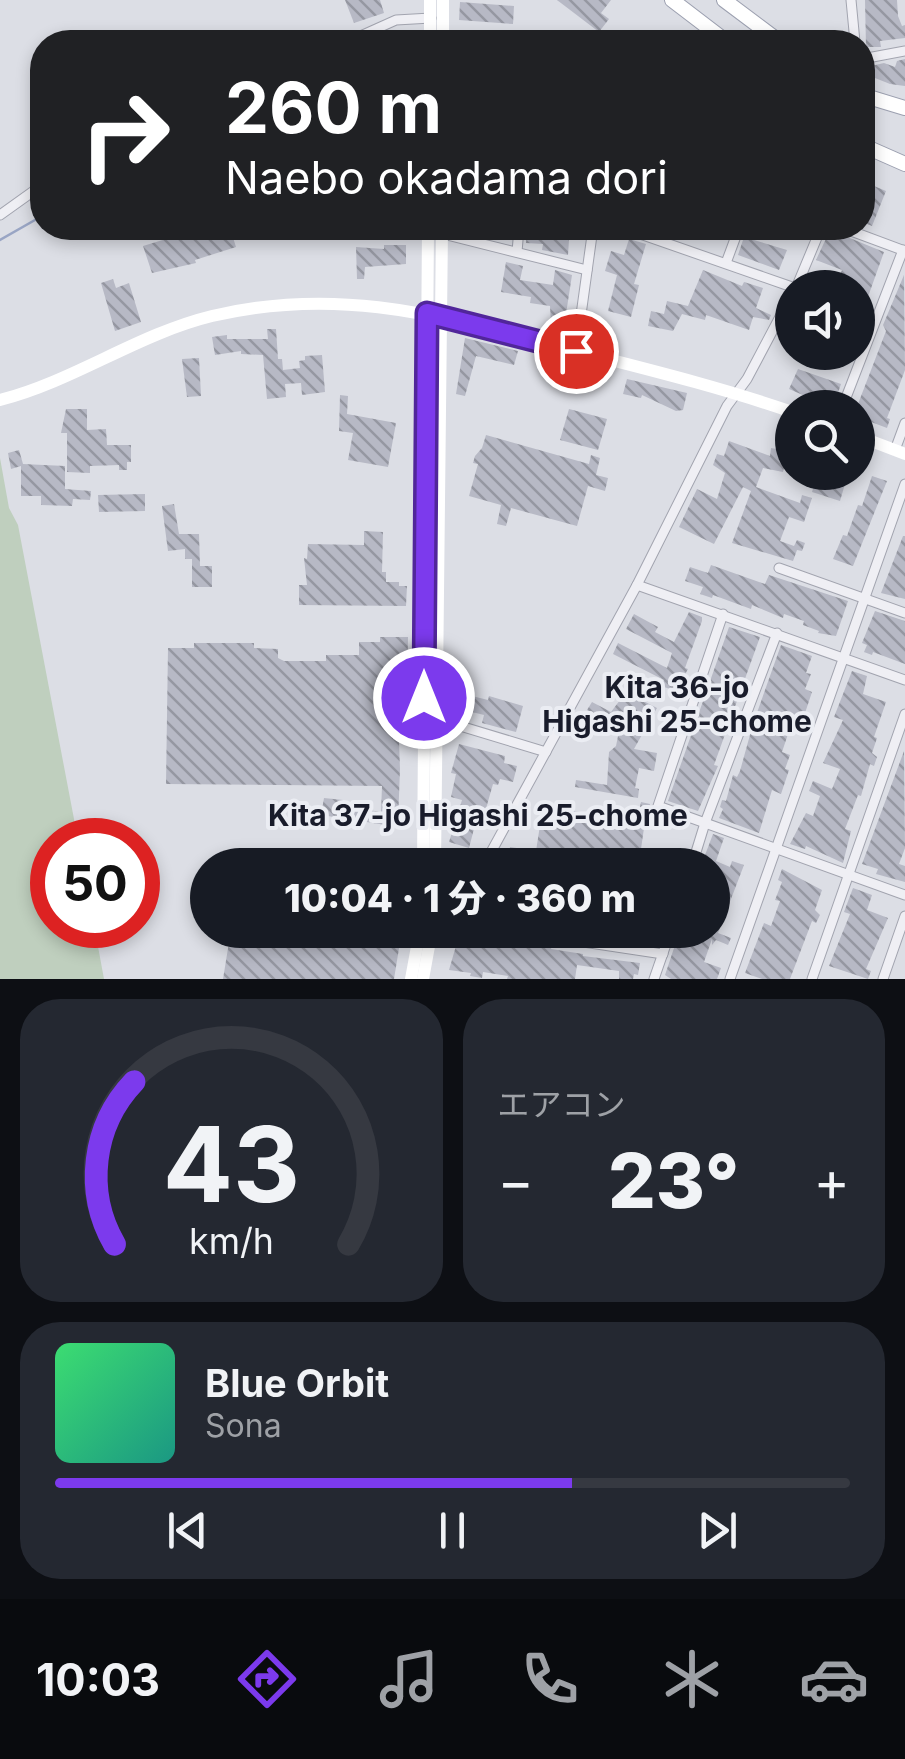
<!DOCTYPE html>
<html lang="ja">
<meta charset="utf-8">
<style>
body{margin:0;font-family:Inter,"Noto Sans JP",sans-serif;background:#242831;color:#f1f3f6;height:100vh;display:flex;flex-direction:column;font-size:38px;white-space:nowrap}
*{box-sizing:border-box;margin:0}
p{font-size:32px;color:#9ea1a6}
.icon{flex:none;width:55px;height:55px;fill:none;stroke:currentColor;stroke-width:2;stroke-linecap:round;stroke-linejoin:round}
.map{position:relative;height:979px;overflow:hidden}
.side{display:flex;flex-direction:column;gap:20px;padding:20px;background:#0d0f14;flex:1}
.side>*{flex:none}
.hud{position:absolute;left:30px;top:30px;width:845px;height:210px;border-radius:40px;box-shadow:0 5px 15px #0003;background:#202124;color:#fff;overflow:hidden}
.fabs{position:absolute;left:775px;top:270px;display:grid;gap:20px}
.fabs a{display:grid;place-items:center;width:100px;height:100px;border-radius:50%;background:#171b24;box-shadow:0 5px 15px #0003;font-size:50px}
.speed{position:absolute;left:30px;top:818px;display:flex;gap:20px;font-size:50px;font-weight:700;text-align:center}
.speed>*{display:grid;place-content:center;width:130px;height:130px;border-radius:50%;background:#171b24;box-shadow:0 5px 15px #0003;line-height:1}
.speed .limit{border:15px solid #d22;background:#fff;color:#111}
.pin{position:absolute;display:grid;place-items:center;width:85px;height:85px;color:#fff;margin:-42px;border:5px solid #fff;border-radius:50%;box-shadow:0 2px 10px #0007}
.me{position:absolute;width:110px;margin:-55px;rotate:0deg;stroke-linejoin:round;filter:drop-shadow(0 0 8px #0008)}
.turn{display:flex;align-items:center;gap:35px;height:210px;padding:0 30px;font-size:45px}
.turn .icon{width:130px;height:130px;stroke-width:2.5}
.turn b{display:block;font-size:70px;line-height:85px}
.big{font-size:75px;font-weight:800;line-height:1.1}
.side .tile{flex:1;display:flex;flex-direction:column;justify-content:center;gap:15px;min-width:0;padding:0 35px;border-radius:40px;background:#242831}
.side .dial{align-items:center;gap:0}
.dial svg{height:260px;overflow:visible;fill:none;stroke:#363941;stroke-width:7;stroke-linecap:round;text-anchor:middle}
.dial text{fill:#f1f3f6;stroke:none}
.song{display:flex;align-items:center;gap:30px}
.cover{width:120px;height:120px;border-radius:15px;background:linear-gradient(135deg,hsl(140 70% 55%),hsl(170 70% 35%))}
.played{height:10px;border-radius:5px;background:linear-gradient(90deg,#7c3aed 65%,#363941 65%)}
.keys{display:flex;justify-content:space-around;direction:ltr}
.heat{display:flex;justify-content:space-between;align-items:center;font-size:55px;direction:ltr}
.side .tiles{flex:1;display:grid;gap:20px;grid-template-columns:1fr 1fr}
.tile:last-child{grid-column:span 2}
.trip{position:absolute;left:190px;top:848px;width:540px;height:100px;border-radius:50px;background:#171b24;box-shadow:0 5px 15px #0003;font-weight:800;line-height:100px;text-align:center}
.tabs{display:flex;height:160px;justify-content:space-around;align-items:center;background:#090b0e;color:#9ea1a6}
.tabs .icon{width:70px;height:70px}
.tabs .current{color:#7c3aed}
.tabs b{font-size:45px;color:#f1f3f6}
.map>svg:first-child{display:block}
.green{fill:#bfcfbe}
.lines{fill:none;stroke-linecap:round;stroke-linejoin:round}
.stream{stroke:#99a5c4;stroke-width:2.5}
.building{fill:url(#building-back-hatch)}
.minor-casing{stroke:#a2a4af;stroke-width:11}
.primary-casing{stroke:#9ca0b0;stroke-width:16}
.minor{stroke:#efeff4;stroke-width:9}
.secondary{stroke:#fff;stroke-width:12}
.primary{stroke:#fff;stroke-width:14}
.route-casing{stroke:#51269a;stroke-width:25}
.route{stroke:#7c3aed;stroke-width:18}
.labels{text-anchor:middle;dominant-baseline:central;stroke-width:8;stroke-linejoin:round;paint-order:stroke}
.neighbourhood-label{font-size:30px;font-weight:bold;fill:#191c2b;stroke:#ebedf3}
</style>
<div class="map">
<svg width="905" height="979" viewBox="0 0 905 979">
<defs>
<pattern id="building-back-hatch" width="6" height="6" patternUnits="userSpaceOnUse" patternTransform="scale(2.5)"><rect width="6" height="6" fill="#b7b9c5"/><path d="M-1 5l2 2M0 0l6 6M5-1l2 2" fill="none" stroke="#9597a1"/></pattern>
</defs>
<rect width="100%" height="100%" fill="#dcdee5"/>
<!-- green -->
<polygon class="green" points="0,458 9,508 18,525 78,840 52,840 52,925 94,925 104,979 0,979"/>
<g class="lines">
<!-- stream -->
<polyline class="stream" points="0,240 42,216"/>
</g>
<!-- building -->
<g class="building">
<polygon points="345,0 380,0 384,13 354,23"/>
<polygon points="557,0 611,0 601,13 609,19 599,32"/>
<polygon points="865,0 897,0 898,16 902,26 905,25 905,38 880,41 881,47 866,47"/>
<polygon points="460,2 514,6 513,24 459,20"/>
<polygon points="905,59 905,86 890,84 870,76 871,66 884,63 895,67 897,61"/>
<polygon points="862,181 886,191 872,226 862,222 868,200 862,198"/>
<polygon points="202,228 230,228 236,247 195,260 196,263 152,273 143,246"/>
<polygon points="552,228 552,239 569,240 568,255 542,250 543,244 526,243 527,229"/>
<polygon points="830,230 884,252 864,308 858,305 858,288 834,288 842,270 816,260"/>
<polygon points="744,237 787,250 779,270 738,255"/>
<polygon points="629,239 646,244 634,284 639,285 631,317 608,311 617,275 605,271 611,251 624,255"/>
<polygon points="384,245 406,245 406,264 365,267 364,279 357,279 356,247 384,249"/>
<polygon points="506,262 523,266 520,280 553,285 555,270 572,275 564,327 551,325 550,306 530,303 531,297 501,292"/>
<polygon points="703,270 742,286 744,282 763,288 756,308 771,315 769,320 753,317 749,330 706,315 705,320 682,314 673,331 648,326 651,311 664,314 667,301 688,306"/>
<polygon points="904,275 905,370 887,418 890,419 887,428 858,417 858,404 886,331 883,325"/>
<polygon points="113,279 116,288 129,283 141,322 115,331 101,283"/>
<polygon points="267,329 276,329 278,359 282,359 283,370 300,368 299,361 305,360 305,356 322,355 325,392 302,395 301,383 285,384 286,397 267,399 263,355 241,354 241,351 215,355 212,337 227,335 227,339 268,339"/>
<polygon points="465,338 518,351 514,365 476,356 465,396 456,394"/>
<polygon points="199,358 201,396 187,397 182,359"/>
<polygon points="798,369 841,384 833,408 789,389"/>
<polygon points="627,379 687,393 683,410 676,411 642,395 641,398 623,394"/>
<polygon points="340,395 348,396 347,414 396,423 388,467 348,460 353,433 339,431"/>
<polygon points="66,409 87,409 87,430 106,429 107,445 131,445 131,462 127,462 127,470 119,470 119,465 90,466 90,473 67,472 67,433 61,433"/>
<polygon points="569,409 607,419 598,450 560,440"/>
<polygon points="486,435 589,464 591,455 600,458 596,475 608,478 605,491 588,486 577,526 511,508 506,526 497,524 501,505 469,496 478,464 473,463 475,456 482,448"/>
<polygon points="729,441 770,456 771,448 788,451 783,472 763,468 756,487 800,503 802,495 812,498 804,522 789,517 780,541 794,546 797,540 805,543 802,551 797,550 793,561 732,543 751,491 743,487 714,544 679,527 697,489 717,499 725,473 713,465 717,454 724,456"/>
<polygon points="19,450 23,464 65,466 65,489 91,491 90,500 73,499 72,506 41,505 41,496 21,496 21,466 11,469 8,453"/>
<polygon points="817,475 845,484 840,501 812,492"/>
<polygon points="872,476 887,481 853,566 833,559 843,535 847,536 858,505 862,506"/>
<polygon points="145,494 145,511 99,512 98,495"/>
<polygon points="174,504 179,534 199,534 200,566 212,566 212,587 192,587 192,559 185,559 185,549 168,551 162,506"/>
<polygon points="364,531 383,532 382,572 386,572 386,582 399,582 399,586 407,586 406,606 299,605 299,585 307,585 304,558 307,559 308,544 364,545"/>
<polygon points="903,536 905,536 905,599 881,593"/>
<polygon points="711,565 765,584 769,575 848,601 836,636 818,633 819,631 803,625 804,621 784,614 783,618 752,605 751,609 713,595 712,598 700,594 703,587 685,581 690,567 708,573"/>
<polygon points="875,611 905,621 905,664 873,652 872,655 864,652 867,645 862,643"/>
<polygon points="689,612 702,617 702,621 685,668 688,669 676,691 661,686 664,680 613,654 618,643 667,668 672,653 626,629 634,614 658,627 655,632 674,642"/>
<polygon points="729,627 760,637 714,765 718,766 698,811 668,801"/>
<polygon points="380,637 408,637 407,692 394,692 393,739 399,742 400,769 398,822 386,825 321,815 324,798 343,800 342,806 381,812 382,786 166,784 168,648 194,648 194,643 254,643 254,648 278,649 278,658 284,661 326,661 326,655 359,655 359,642 380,642"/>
<polygon points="781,645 812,656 806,673 811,674 805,689 812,692 798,734 789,731 782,752 790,755 785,769 789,770 781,794 772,790 759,833 719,818 723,809 720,807 722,800 726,801 733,775 737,777 740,771 753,724"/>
<polygon points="852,671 867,676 863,694 886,702 874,737 877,738 872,753 877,757 874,766 870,764 861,796 858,795 845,829 851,831 843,863 806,846 805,849 790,844 806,813 813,816 820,796 809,791 813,781 832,789 840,769 823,763 843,720 834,717"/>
<polygon points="456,692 488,700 489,696 523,706 516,732 482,723 484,715 452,707"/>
<polygon points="626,692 657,708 634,749 657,753 654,771 639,768 635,788 639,789 638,798 575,787 576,780 607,785 609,752 616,746 619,731 587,710 592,702 611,712"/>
<polygon points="459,744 505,756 504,763 517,766 513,782 500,779 498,785 493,784 481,826 475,825 469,848 449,842 462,800 451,797 456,774 451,773"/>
<polygon points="904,751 905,848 899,864 905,866 905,882 876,874 878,869 862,864"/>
<polygon points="641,802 650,804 648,812 664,818 660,827 645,821 639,863 619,860 618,865 521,865 508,859 510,847 536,851 543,806 637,821"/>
<polygon points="713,834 724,838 716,861 730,867 732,861 744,865 718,933 731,938 728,945 716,940 712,945 712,939 704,962 721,968 717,979 671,979 665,975 678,936 683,937 685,930 712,930 712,865 702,863"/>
<polygon points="782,869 822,890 815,910 820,915 816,923 812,921 790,979 762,979 745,973 764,923 771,926 780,901 775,900 782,882 778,880"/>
<polygon points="853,888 872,895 867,910 888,918 866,969 871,971 868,979 829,966 850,914 844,912"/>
<polygon points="231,930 402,930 394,979 223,979"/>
<polygon points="460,932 552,945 551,949 583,954 583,956 640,963 638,975 634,974 633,979 619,979 619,971 577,965 575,979 507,979 508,976 483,972 482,978 470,976 471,973 449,970"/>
</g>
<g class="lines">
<defs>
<g id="minor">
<polyline points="851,0 855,42"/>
<polyline points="347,42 396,20 431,18"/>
<polyline points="862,59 905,51"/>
<polyline points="0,215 42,185"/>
<polyline points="623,228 795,288"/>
<polyline points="843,228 905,251"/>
<polyline points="439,233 587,270"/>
<polyline points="517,252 519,228"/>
<polyline points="726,263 739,228"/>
<polyline points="796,288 821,228"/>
<polyline points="576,351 593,228"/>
<polyline points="842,408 903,250"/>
<polyline points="895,450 905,423"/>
<polyline points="779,568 905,613"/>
<polyline points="637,585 905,680"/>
<polyline points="723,614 658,806 905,895"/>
<polyline points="437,719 546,752"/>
<polyline points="484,865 637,585 727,406 747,379 792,294"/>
<polyline points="692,865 705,823 777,633"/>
<polyline points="504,930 663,954"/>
<polyline points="430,943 446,930"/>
<polyline points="627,947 631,930"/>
<polyline points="654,979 671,930"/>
<polyline points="730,979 905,484"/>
<polyline points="812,979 905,714"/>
<polyline points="883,979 905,916"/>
</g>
<g id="primary">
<polyline points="672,0 727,42"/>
<polyline points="724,0 780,42"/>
<polyline points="862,95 905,108"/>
<polyline points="862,145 905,164"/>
</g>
</defs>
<!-- minor casing -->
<use href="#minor" class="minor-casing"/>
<!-- primary casing -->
<use href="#primary" class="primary-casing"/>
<!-- minor -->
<use href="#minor" class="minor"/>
<!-- secondary -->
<g class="secondary">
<polyline points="430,42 430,0"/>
<polyline points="443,42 443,0"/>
<path d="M0,400C74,381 138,334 212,316C344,285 446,318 572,350C646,369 720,387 792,412"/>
<polyline points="858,436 905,454"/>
<polyline points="423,865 428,228"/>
<polyline points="435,865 442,228"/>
<polyline points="411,979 420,930"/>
<polyline points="423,979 432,930"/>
</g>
<!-- primary -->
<use href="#primary" class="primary"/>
</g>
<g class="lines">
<defs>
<polyline id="route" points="424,698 427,313 576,351"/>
</defs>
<!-- route casing -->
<use href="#route" class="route-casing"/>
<!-- route -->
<use href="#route" class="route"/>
</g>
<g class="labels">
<!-- neighbourhood labels -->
<g class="neighbourhood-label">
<text x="677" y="687">Kita 36-jo<tspan x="677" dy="34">Higashi 25-chome</tspan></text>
<text x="478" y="815">Kita 37-jo Higashi 25-chome</text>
</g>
</g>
</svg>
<div class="fabs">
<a><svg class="icon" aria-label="sound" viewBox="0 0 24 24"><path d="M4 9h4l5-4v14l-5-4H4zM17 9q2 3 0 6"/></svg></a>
<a><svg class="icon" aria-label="search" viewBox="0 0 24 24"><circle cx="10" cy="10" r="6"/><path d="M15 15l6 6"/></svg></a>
</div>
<div class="speed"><div class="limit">50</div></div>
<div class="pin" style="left:576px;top:351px;background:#d93025"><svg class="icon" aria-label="arrive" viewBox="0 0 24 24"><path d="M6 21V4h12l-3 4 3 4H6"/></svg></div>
<svg class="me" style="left:424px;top:698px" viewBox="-20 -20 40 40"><circle r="17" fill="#7c3aed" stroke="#fff" stroke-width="3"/><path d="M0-11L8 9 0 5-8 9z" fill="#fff"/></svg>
<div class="trip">10:04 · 1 分 · 360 m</div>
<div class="hud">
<div class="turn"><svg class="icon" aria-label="right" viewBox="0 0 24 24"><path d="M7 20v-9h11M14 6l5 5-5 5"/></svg><div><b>260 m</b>Naebo okadama dori</div></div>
</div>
</div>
<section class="side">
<div class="tiles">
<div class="tile dial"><svg viewBox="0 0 100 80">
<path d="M14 69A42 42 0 1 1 86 69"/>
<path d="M14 69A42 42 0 0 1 20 19" stroke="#7c3aed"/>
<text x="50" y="56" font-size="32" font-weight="700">43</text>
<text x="50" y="72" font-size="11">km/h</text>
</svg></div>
<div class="tile"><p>エアコン</p>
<div class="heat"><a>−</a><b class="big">23°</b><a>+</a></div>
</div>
<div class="tile">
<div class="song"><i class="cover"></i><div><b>Blue Orbit</b><p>Sona</p></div></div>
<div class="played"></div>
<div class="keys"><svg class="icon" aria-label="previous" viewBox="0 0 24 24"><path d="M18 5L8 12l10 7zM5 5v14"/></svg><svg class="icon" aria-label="pause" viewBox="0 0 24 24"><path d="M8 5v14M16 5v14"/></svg><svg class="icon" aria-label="next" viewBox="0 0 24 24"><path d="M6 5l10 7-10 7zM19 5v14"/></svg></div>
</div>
</div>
</section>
<nav class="tabs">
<b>10:03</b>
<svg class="icon current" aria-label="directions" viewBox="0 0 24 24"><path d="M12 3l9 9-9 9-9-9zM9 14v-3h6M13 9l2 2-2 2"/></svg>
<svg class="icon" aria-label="music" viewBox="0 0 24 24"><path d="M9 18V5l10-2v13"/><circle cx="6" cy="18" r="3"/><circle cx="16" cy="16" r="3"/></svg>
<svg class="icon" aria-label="phone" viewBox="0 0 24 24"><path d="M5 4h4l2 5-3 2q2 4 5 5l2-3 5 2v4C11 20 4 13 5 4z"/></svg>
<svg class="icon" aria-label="climate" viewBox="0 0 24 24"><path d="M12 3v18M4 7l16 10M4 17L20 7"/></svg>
<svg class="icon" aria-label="car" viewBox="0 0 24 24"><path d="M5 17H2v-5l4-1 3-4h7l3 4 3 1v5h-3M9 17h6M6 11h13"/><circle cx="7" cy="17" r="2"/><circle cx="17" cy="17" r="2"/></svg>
</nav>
